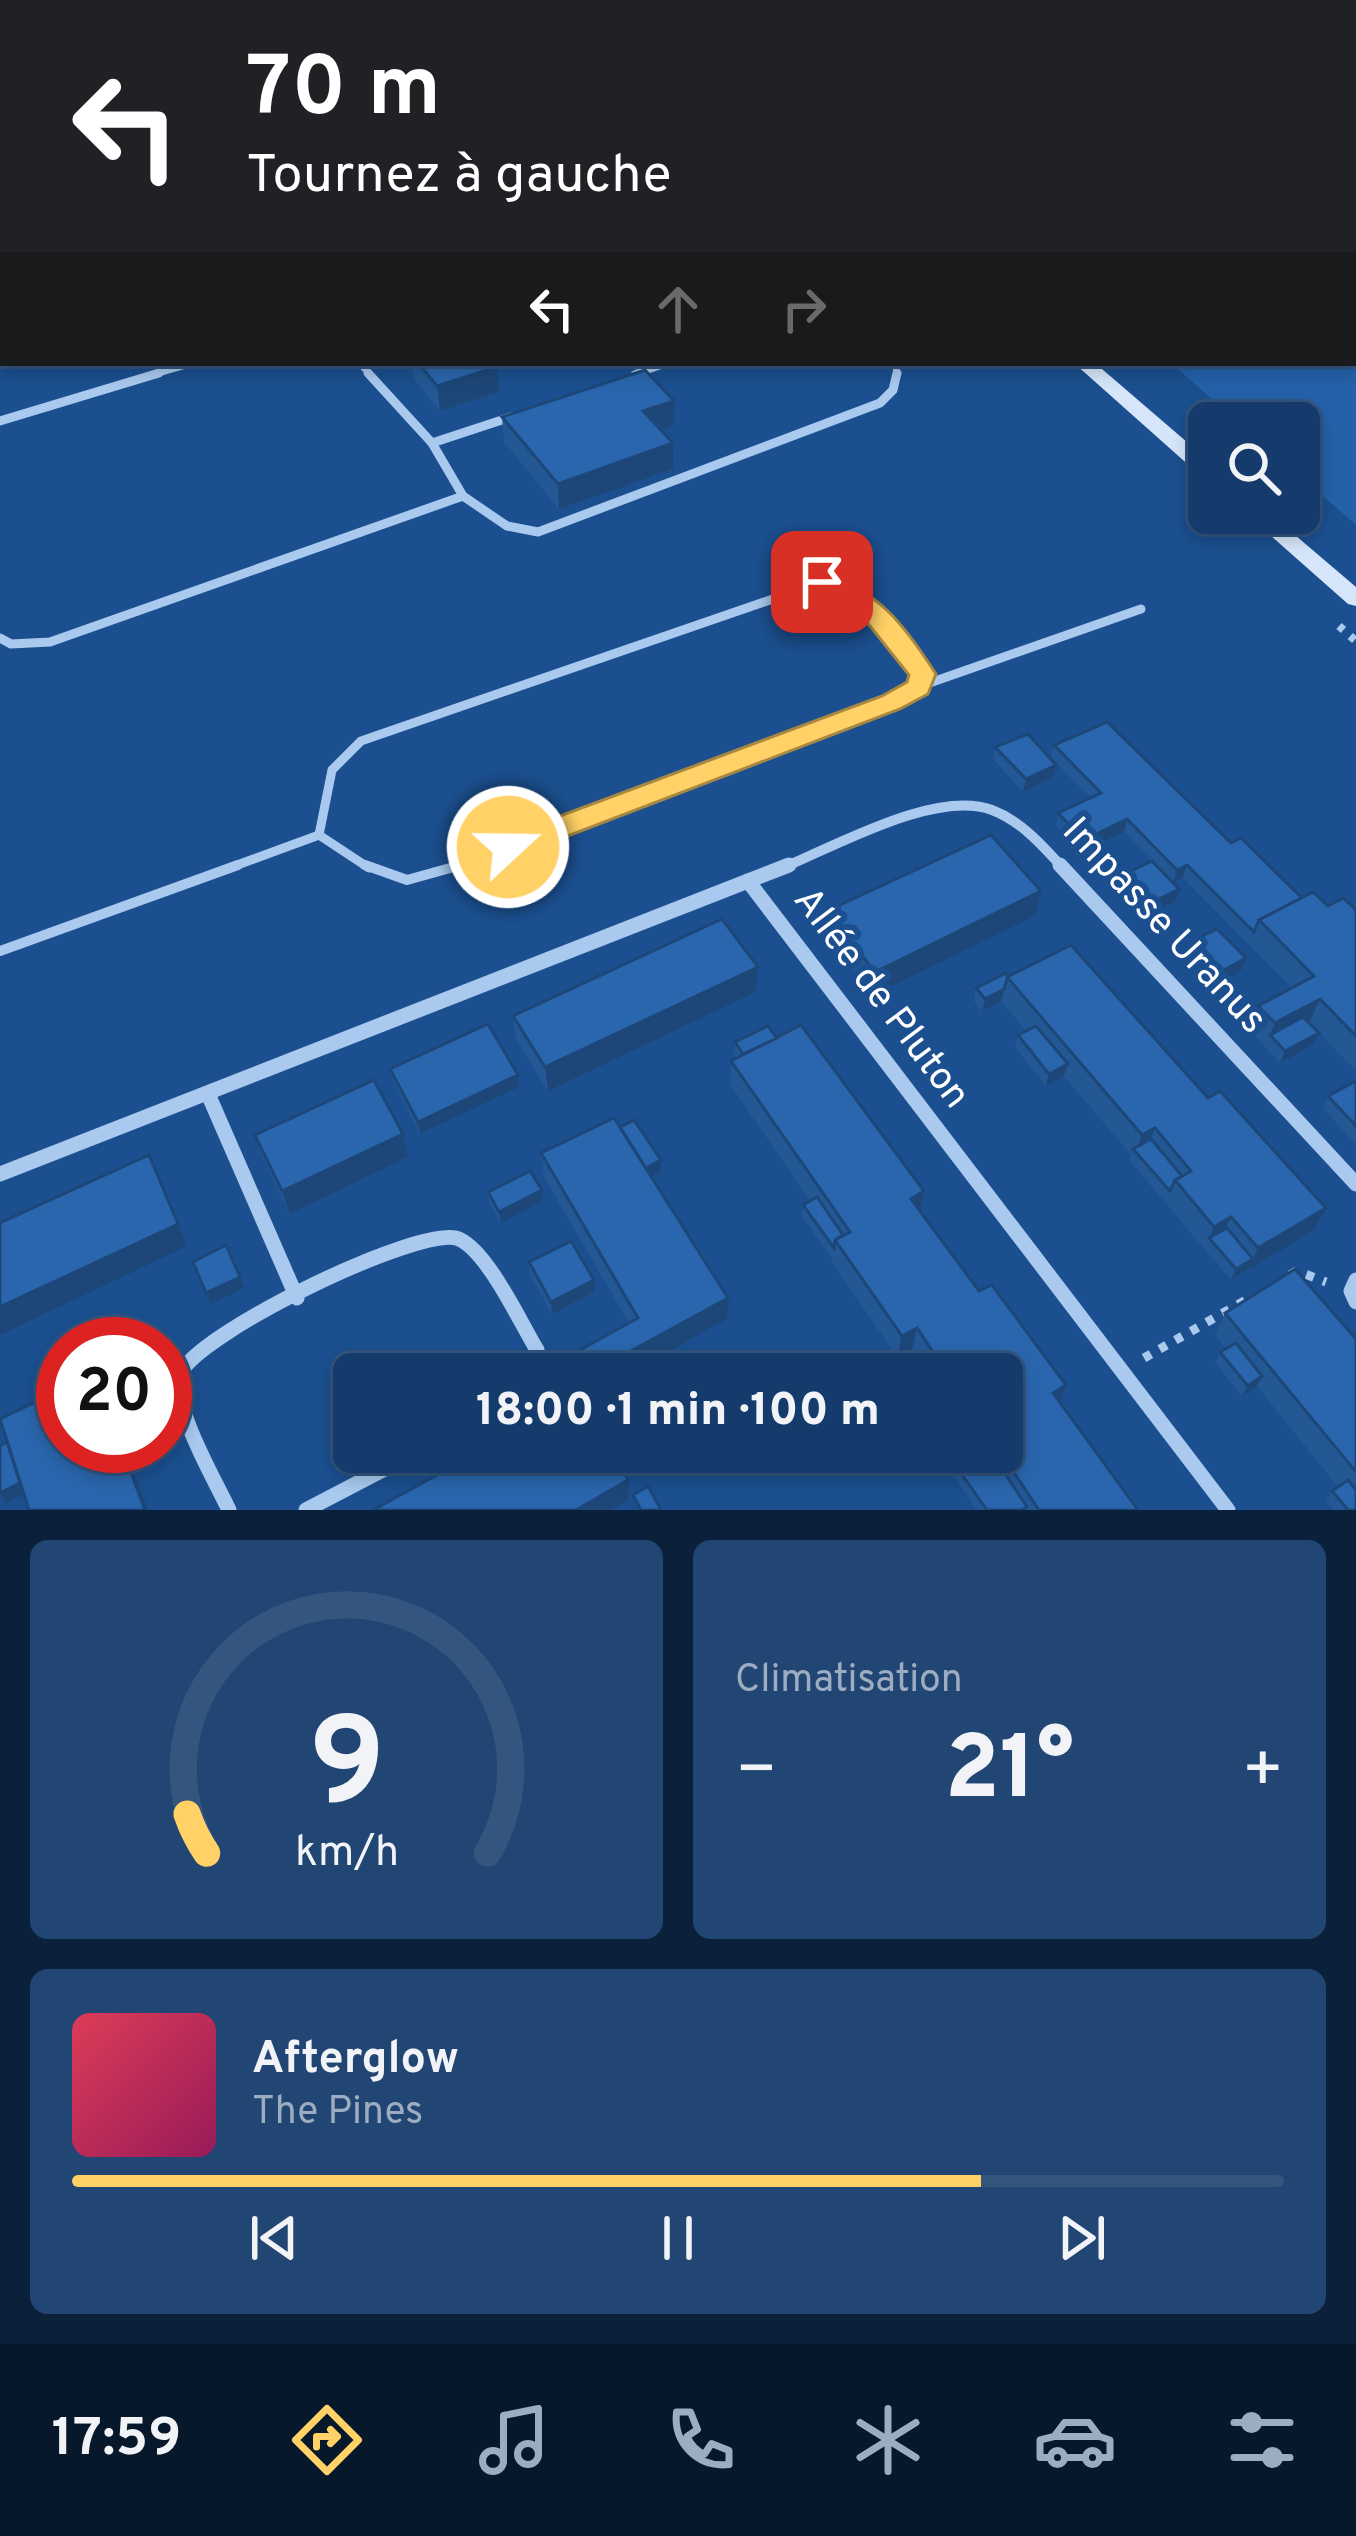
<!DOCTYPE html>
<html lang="fr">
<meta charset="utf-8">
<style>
body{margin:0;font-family:Overpass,sans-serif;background:#214673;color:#f1f3f6;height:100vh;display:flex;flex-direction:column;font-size:45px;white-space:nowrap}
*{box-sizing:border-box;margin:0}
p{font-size:39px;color:#9dadc1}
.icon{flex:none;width:66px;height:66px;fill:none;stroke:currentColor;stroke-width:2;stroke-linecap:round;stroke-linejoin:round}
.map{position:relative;height:1510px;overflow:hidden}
.drawer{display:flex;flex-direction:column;gap:30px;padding:30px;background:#0b203b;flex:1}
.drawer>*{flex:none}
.hud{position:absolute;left:0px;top:0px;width:1356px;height:366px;box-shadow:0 6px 18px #0003,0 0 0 3px #33557e;background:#202124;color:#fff;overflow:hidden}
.tools{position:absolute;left:1188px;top:402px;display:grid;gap:24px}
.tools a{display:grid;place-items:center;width:132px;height:132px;border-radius:18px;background:#143b6b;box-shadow:0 6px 18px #0003,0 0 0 3px #33557e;font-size:60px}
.speed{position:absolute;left:36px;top:1317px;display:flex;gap:24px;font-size:60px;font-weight:700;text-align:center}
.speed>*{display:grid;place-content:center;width:156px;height:156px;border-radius:50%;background:#143b6b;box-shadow:0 6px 18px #0003,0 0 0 3px #33557e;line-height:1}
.speed .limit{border:18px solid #d22;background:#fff;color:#111}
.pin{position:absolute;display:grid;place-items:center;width:102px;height:102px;color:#fff;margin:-51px;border-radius:24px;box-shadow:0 6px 18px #0006}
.me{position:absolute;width:132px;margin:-66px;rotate:69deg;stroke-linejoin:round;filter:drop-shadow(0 0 9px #0008)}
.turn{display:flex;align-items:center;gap:42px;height:252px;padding:0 48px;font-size:54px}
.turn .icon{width:156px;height:156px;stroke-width:2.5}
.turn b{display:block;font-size:84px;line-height:102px}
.lanes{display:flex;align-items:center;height:114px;padding:0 48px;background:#0003;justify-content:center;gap:60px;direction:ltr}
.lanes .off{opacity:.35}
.big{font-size:90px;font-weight:800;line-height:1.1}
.drawer .widget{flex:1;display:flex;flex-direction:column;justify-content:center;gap:18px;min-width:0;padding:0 42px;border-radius:18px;background:#214673}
.drawer .dial{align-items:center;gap:0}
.dial svg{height:312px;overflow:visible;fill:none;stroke:#33557e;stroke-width:7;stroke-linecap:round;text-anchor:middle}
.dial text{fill:#f1f3f6;stroke:none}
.song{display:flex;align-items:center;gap:36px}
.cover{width:144px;height:144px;border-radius:18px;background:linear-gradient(135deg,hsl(350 70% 55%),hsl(330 70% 35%))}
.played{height:12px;border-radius:6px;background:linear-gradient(90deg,#ffd166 75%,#33557e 75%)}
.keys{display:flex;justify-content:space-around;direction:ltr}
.heat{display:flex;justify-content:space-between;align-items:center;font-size:66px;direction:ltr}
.drawer .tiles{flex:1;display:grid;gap:30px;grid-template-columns:1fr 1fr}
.widget:last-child{grid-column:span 2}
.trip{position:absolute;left:333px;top:1353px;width:690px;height:120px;border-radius:18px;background:#143b6b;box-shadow:0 6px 18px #0003,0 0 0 3px #33557e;font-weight:800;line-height:120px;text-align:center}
.dock{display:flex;height:192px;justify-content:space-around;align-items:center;background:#08182b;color:#9dadc1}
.dock .icon{width:84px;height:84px}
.dock .selected{color:#ffd166}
.dock b{font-size:54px;color:#f1f3f6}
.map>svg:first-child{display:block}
.green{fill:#2461a8}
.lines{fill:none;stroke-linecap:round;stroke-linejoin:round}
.path-far2{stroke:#a9c9ee;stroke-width:6;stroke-dasharray:4.5 6;stroke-linecap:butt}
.path-far1{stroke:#a9c9ee;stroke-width:8;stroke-dasharray:6 9;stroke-linecap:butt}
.path{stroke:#a9c9ee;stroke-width:9;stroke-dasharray:8 10;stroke-linecap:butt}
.lane-far2{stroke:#a9c9ee;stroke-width:6}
.lane-far1{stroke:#a9c9ee;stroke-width:9}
.lane{stroke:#a9c9ee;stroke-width:10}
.street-far2{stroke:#a9c9ee;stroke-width:9}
.street-far1{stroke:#a9c9ee;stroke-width:10}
.street{stroke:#a9c9ee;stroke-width:15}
.secondary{fill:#d6e6fa;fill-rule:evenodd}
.wall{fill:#245895}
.shaded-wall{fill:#1d4779}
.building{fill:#2a66ad;stroke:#1d4779;stroke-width:3}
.route{fill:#ffd166;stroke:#a68842;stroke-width:3}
.labels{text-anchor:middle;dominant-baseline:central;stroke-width:12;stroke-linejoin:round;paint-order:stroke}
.street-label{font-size:39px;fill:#fff;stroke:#1b4f8f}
</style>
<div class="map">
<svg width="1356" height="1510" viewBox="0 0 1356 1510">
<rect width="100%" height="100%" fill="#1b4f8f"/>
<!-- green -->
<polygon class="green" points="717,0 1356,0 1356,525 1299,475 1299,423 1239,423 1171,363 1353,363 1353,3"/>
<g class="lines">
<!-- path-far2 -->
<polyline class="path-far2" points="990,0 994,3"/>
<!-- path-far1 -->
<polyline class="path-far1" points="1339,626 1356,641"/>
<!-- path -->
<g class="path">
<polyline points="1290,1275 1297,1271 1326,1282"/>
<polyline points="1144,1358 1246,1300"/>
</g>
<!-- lane-far2 -->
<g class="lane-far2">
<polyline points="920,0 925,3"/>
<polyline points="359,363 371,376"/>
<polyline points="530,363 550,363"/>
<polyline points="895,363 897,376"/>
<polyline points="635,375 670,363"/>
<polyline points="149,376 194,363"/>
</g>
<!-- lane-far1 -->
<g class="lane-far1">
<polyline points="368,373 432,443 463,496"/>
<polyline points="635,375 640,373"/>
<polyline points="0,421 159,373"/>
<polyline points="432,443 511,417"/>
<polyline points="0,638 11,644 50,642 463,496 507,526 538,532 880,403 893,390 897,373"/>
<polyline points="918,687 1141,609"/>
<polyline points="319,835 369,868"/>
<polyline points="319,835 332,770 361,741 822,582 860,596 922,674 918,687 891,703 453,868"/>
<polyline points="229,868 319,835"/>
</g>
<!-- lane -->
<g class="lane">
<polyline points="365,865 407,880 461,865"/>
<polyline points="0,951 238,865"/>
</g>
<!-- street-far2 -->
<polyline class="street-far2" points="360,3 373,0"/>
<!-- street-far1 -->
<path class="street-far1" d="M782,868C836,846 936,789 992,810C1021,821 1042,845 1063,868"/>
<!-- street -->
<g class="street">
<polyline points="1060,865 1356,1184"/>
<polyline points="748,881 789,865"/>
<polyline points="208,1094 297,1298"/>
<polyline points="0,1174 748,881 1228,1510"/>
<polyline points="1356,1280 1351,1291 1356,1302"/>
<path d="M229,1510C215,1480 171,1405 180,1375C193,1335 423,1223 459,1239C488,1252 520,1322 537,1350L532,1374"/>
<polyline points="306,1510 417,1452"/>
</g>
<!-- secondary -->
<g class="secondary">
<polygon points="635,0 650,0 652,3 637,3"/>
<polygon points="1074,363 1095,363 1209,461 1209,478 1202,477"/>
<polygon points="1245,513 1269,513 1356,587 1356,606 1348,604"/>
</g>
</g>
<!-- wall -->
<g class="wall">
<polygon points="412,363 493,363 499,392 440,411 413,378"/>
<polygon points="502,417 674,425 660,430 673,443 673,469 559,509 504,442"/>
<polygon points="1054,745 1231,843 1302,898 1328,906 1356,910 1356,1071 1319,1033 1313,1045 1280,1063 1249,1030 1258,1006 1292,988 1183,878 1173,883 1179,889 1175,902 1143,918 1116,890 1119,877 1152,861 1124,832 1081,852 1056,826 1058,813 1091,798 1051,758"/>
<polygon points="995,747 1053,777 1023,792 993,759"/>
<polygon points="1041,891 1035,916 872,996 824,936 827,911"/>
<polygon points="1184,945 1246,958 1241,971 1209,988 1180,958"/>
<polygon points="758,967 756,992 548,1091 516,1040 513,1016"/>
<polygon points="1008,976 1208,1098 1326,1208 1314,1230 1231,1280 1129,1160 1131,1155 1064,1076 1046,1086 1015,1047 1018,1035 1026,1031 1001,1001 982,1011 974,1001 976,988"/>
<polygon points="777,1038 920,1212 1138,1510 977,1510 951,1472 953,1462 962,1457 958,1452 1002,1452 1002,1374 929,1374 912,1349 897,1357 832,1262 832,1259 802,1216 803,1205 810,1201 730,1084 731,1061 737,1058 734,1054 735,1042"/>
<polygon points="390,1069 518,1075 519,1087 420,1134 393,1081"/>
<polygon points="1356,1081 1356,1143 1355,1144 1323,1108 1328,1096"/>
<polygon points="255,1135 408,1157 290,1214 263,1158"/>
<polygon points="541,1153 661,1172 651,1177 727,1319 628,1374 586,1374 584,1370 582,1349 629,1323 544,1177"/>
<polygon points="488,1192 543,1201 501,1223 490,1204"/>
<polygon points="529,1262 595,1291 552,1314 530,1274"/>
<polygon points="1225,1313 1356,1339 1356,1510 1333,1510 1326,1501 1332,1491 1338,1487 1257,1386 1242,1396 1215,1363 1220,1352 1226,1349 1215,1335"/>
<polygon points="810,1452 853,1452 852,1455 823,1472"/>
</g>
<!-- shaded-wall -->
<g class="shaded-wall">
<polygon points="2,0 94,0 95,3 3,3 3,39 0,40"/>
<polygon points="99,0 162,0 151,3 100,3"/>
<polygon points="512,0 531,0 532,3 500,3"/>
<polygon points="3,227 3,265 0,266 0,228"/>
<polygon points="497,367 499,392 440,411 437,386"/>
<polygon points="674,401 674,425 643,436 643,411"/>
<polygon points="673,443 673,469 559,509 558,484"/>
<polygon points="1056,765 1053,777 1023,792 1026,779"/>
<polygon points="1127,819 1124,832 1081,852 1084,840"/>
<polygon points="1187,865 1183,878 1173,883 1177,870"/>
<polygon points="1179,889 1175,902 1143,918 1147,905"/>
<polygon points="1041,891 1035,916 872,996 875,972"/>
<polygon points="1246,958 1241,971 1209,988 1213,976"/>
<polygon points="758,967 756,992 548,1091 545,1067"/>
<polygon points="1004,989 1001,1001 982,1011 985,999"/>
<polygon points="1320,999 1309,1023 1270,1035 1275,1023"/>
<polygon points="1319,1033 1313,1045 1280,1063 1285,1051"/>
<polygon points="1068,1064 1064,1076 1046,1086 1049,1074"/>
<polygon points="518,1075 519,1087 420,1134 418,1122"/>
<polygon points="1155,1128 1146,1151 1136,1151 1142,1135"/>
<polygon points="403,1134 408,1157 290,1214 282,1191"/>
<polygon points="661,1160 661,1172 641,1182 641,1171"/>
<polygon points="542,1190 543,1201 501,1223 499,1212"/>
<polygon points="924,1191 920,1214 911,1199"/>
<polygon points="1326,1208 1314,1230 1248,1270 1258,1248"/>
<polygon points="1231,1217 1221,1239 1209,1238 1204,1249 1214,1227"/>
<polygon points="178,1224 187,1246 0,1335 0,1307"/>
<polygon points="1253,1259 1247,1270 1231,1280 1236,1269"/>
<polygon points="240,1277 244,1288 211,1304 206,1293"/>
<polygon points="594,1280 595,1291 552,1314 551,1302"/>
<polygon points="728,1298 727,1319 628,1374 595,1374 594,1371"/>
<polygon points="917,1328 912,1349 897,1357 902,1336"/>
<polygon points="1262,1376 1257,1386 1242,1396 1248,1386"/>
<polygon points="1066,1385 1059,1406 1053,1393"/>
<polygon points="121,1446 124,1446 148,1510 145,1510"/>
<polygon points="841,1452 853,1452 852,1455 823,1472 824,1462"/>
<polygon points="628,1480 629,1500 611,1510 576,1510"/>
<polygon points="22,1482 29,1492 6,1503 0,1493"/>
</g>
<!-- building -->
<g class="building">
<polygon points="435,0 512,0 500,3 433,3 437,2"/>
<polygon points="3,184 3,227 0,228 0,185"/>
<polygon points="418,363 493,363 497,367 437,386"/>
<polygon points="645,370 674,401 643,411 673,443 558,484 502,417"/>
<polygon points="1107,722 1231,843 1241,838 1302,898 1259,920 1254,932 1187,865 1177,870 1127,819 1084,840 1058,813 1101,793 1054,745"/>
<polygon points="1028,734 1056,765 1026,779 995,747"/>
<polygon points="991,835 1041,891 875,972 827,911"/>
<polygon points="1152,861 1179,889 1147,905 1119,877"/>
<polygon points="1313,892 1328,906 1343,898 1356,910 1356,1036 1320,999 1275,1023 1258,1006 1314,976 1259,920"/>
<polygon points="722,919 758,967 545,1067 513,1016"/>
<polygon points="1217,929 1246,958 1213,976 1184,945"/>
<polygon points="1071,945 1208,1098 1220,1091 1326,1208 1258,1248 1231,1217 1214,1227 1175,1180 1191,1171 1155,1128 1142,1135 1007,977"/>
<polygon points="1006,973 1008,976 1004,989 985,999 976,988"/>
<polygon points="1303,1017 1319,1033 1285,1051 1270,1035"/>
<polygon points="488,1024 518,1075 418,1122 390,1069"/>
<polygon points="801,1025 924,1191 911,1199 979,1291 992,1285 1066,1385 1053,1393 1138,1510 1039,1510 1000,1452 1002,1452 1002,1374 948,1374 917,1328 902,1336 835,1240 850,1232 731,1061"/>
<polygon points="768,1026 777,1038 743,1054 735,1042"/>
<polygon points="1036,1026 1068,1064 1049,1074 1018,1035"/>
<polygon points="374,1080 403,1134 282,1191 255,1135"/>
<polygon points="1356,1081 1356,1126 1328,1096"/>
<polygon points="614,1118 728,1298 594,1371 582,1349 638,1318 541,1153"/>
<polygon points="634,1120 661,1160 646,1168 620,1127"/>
<polygon points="1151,1139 1182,1176 1175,1180 1170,1191 1133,1149"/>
<polygon points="149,1155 178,1224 0,1307 0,1223"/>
<polygon points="530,1171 542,1190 499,1212 488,1192"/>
<polygon points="817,1197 843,1235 835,1240 834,1248 803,1205"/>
<polygon points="1227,1228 1253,1259 1236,1269 1209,1238"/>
<polygon points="571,1241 594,1280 551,1302 529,1262"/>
<polygon points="226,1245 240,1277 206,1293 193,1262"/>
<polygon points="1295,1269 1356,1339 1356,1472 1225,1313"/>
<polygon points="1236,1343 1262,1376 1248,1386 1220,1352"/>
<polygon points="63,1389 63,1446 121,1446 145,1510 29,1510 0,1419"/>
<polygon points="7,1442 20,1483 0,1493 0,1446"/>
<polygon points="479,1452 612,1452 628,1480 576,1510 373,1510"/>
<polygon points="818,1452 841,1452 824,1462"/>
<polygon points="968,1452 991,1452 1027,1507 1022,1510 987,1510 953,1462"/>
<polygon points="1348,1480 1356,1490 1356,1510 1348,1510 1332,1491"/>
<polygon points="648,1486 661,1510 641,1510 633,1495"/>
</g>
<!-- route -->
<path class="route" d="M822,574C879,590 905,626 936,674L928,694L900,709L518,855H498V839L882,696L907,682L909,675L851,602L810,582Z"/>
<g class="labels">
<!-- street labels -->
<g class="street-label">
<text transform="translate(1163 927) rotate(47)">Impasse Uranus</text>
<text transform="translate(880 999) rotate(53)">Allée de Pluton</text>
</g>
</g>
</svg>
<div class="tools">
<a><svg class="icon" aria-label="search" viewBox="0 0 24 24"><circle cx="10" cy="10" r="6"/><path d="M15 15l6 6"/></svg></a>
</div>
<div class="speed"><div class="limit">20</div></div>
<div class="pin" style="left:822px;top:582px;background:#d93025"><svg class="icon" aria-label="arrive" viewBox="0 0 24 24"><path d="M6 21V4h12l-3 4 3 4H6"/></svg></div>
<svg class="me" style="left:508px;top:847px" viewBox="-20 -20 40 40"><circle r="17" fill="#ffd166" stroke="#fff" stroke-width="3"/><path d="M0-11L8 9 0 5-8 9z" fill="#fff"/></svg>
<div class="trip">18:00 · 1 min · 100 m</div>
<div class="hud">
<div class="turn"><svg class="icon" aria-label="left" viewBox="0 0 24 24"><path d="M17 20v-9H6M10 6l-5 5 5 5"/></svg><div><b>70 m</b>Tournez à gauche</div></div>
<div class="lanes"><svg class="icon" aria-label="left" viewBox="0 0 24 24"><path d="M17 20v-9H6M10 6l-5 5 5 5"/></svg><svg class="icon off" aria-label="ahead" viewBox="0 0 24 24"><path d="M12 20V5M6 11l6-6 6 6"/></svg><svg class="icon off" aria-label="right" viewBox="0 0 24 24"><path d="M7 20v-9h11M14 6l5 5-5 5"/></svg></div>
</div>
</div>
<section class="drawer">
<div class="tiles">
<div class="widget dial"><svg viewBox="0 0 100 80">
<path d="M14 69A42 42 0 1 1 86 69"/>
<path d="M14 69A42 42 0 0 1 9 59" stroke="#ffd166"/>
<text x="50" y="56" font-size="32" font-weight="700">9</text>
<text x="50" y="72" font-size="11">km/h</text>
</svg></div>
<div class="widget"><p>Climatisation</p>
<div class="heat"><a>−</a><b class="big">21°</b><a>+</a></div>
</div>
<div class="widget">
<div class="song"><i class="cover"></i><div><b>Afterglow</b><p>The Pines</p></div></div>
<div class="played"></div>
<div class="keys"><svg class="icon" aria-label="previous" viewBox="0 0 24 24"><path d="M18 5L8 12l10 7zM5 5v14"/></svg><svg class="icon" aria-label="pause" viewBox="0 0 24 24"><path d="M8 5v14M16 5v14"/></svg><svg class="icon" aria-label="next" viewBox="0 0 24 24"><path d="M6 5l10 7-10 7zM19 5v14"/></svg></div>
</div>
</div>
</section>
<nav class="dock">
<b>17:59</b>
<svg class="icon selected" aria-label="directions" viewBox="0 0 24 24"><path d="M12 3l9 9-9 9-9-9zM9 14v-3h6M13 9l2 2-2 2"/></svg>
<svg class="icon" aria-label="music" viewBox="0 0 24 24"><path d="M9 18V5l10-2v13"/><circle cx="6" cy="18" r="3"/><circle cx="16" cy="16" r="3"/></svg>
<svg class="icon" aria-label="phone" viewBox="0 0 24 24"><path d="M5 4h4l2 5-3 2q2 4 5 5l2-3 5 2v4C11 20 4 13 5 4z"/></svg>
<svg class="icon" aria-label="climate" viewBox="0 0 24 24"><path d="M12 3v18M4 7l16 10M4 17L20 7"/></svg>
<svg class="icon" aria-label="car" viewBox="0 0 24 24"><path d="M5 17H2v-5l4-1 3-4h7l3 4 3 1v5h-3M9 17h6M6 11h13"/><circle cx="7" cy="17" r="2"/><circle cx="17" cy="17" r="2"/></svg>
<svg class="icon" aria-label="filters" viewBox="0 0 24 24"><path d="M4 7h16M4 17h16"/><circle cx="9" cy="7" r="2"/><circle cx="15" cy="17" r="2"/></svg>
</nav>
